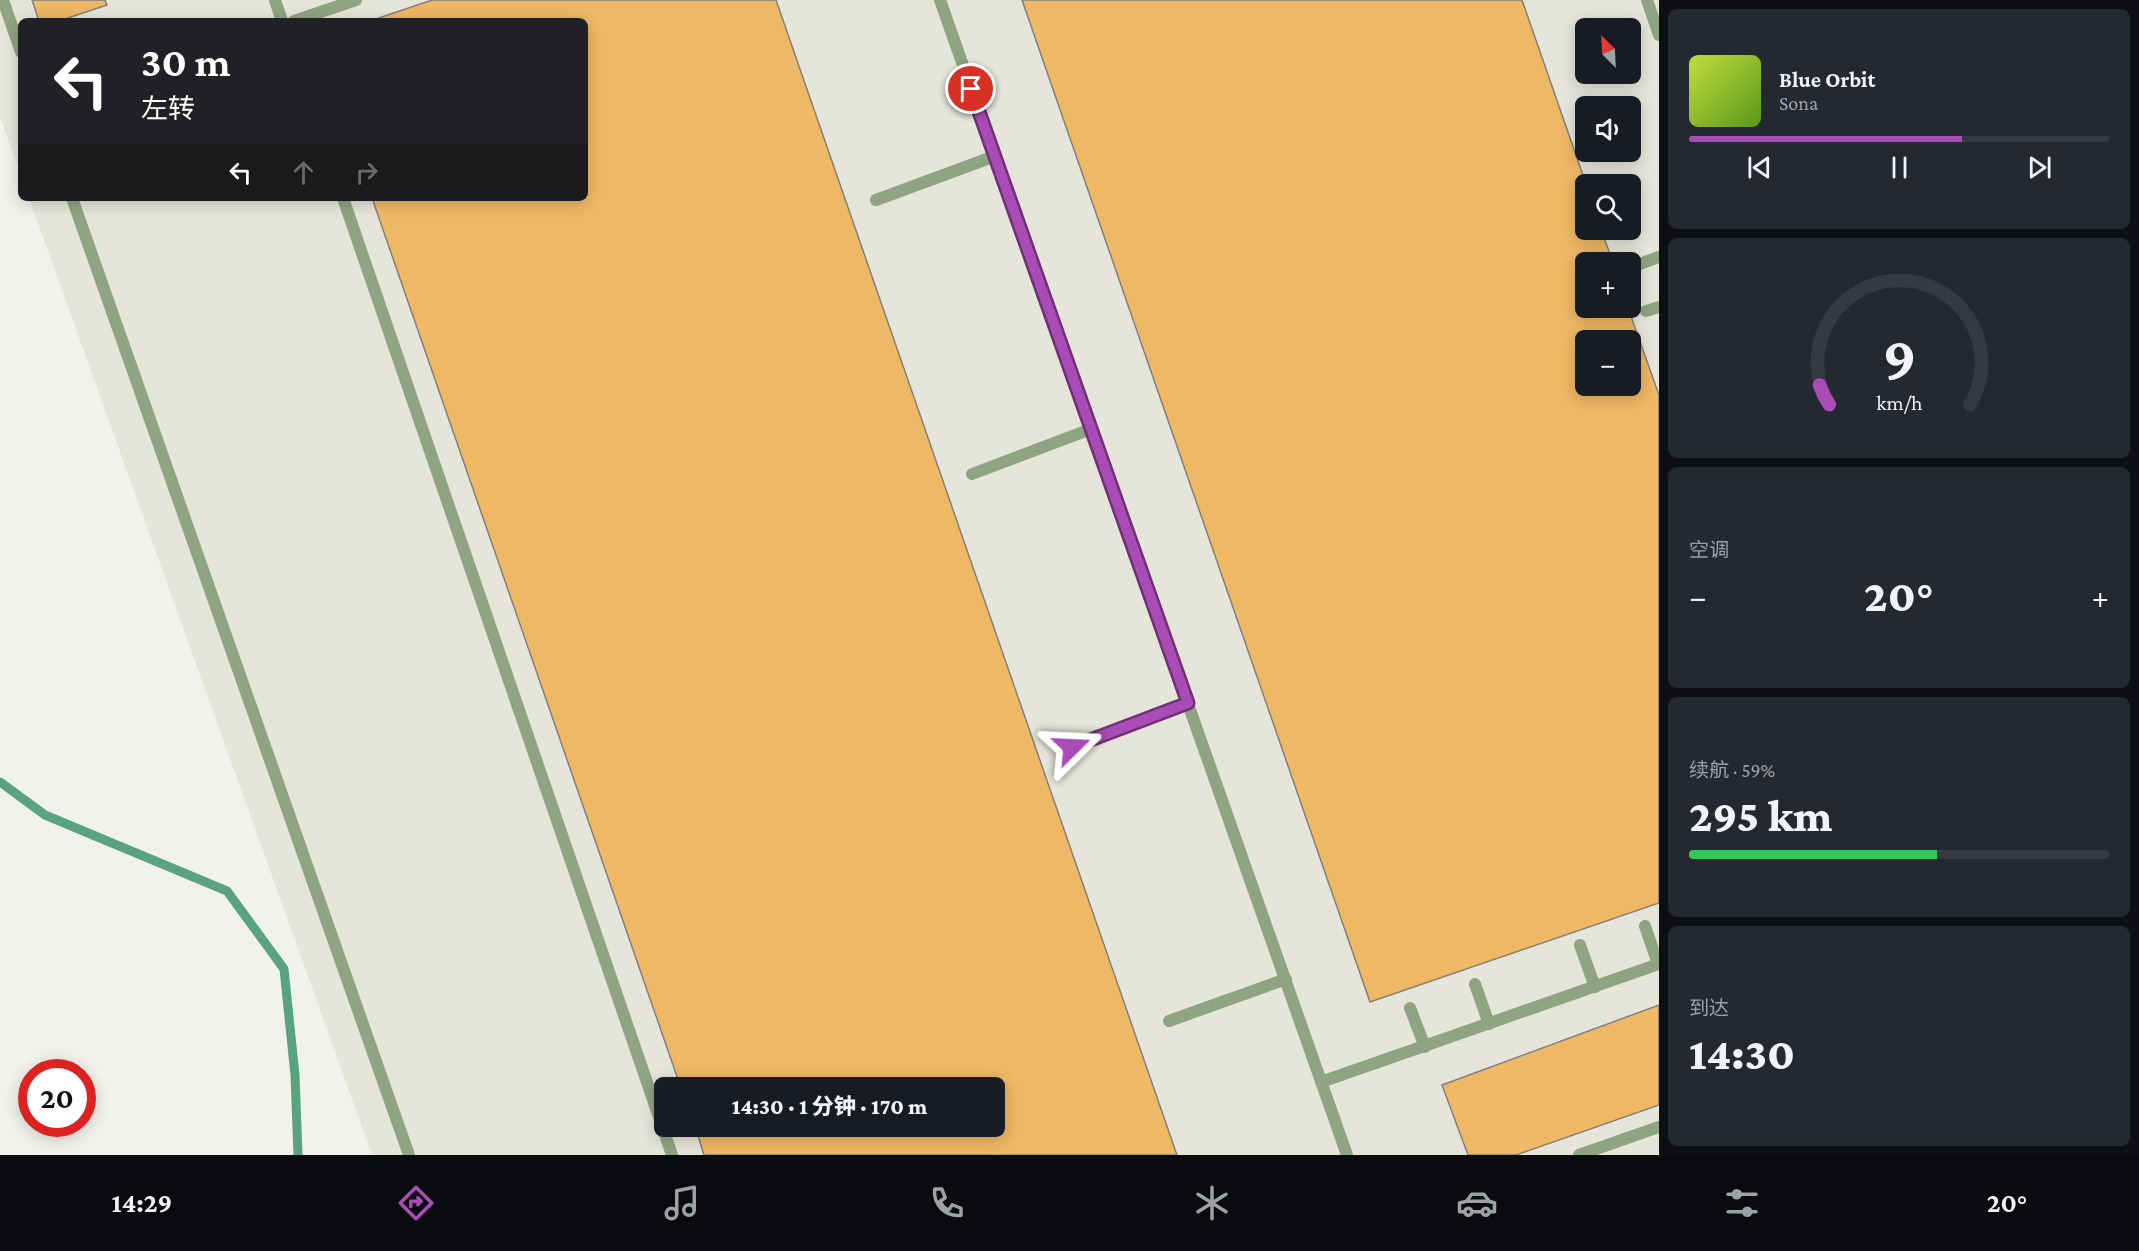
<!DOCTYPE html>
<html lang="zh">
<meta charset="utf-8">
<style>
body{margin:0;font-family:"Crimson Pro","Noto Sans SC",serif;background:#242831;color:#f1f3f6;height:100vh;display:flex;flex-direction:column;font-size:22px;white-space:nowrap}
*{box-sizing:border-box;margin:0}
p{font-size:20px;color:#9ea1a6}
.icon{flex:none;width:33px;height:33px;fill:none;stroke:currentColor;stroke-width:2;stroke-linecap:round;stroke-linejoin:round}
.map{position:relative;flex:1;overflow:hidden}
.side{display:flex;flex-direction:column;gap:9px;padding:9px;background:#0d0f14;width:480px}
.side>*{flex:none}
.guide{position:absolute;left:18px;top:18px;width:570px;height:183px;border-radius:9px;box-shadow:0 3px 15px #0003;background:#202124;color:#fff;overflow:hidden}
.needle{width:39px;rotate:336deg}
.fabs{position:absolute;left:1575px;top:18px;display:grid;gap:12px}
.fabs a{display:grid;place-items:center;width:66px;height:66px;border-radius:9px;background:#171b24;box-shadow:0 3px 15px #0003;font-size:30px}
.speed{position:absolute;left:18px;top:1059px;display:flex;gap:12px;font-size:30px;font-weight:700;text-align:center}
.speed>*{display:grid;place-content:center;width:78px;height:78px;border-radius:50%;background:#171b24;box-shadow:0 3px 15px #0003;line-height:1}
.speed .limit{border:9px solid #d22;background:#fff;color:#111}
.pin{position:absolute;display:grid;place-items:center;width:51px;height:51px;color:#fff;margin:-26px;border:3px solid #fff;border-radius:50%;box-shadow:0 2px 6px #0007}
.me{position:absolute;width:66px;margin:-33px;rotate:69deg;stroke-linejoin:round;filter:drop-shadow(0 0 4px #0008)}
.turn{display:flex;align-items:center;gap:21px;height:126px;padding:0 24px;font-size:27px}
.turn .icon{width:78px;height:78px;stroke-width:2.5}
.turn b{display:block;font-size:42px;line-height:51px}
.lanes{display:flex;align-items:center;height:57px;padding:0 24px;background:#0003;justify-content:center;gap:30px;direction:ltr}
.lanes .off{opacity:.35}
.big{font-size:45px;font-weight:800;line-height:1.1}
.side .widget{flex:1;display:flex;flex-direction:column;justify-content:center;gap:9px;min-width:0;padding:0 21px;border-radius:9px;background:#242831}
.side .dial{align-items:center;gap:0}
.dial svg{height:156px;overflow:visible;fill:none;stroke:#363941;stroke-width:7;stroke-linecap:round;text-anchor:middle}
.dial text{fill:#f1f3f6;stroke:none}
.song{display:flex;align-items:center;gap:18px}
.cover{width:72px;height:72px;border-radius:9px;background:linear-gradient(135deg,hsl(70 70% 55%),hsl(90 70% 35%))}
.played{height:6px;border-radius:3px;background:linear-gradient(90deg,#a94cb5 65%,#363941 65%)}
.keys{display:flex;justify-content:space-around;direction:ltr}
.heat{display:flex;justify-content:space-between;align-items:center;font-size:33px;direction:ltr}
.charge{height:9px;border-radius:4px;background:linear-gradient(90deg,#34c759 59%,#363941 0)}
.trip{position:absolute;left:654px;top:1077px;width:351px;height:60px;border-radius:9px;background:#171b24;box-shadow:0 3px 15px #0003;font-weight:800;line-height:60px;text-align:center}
.tab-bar{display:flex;height:96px;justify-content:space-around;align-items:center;background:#090b0e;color:#9ea1a6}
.tab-bar .icon{width:42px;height:42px}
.tab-bar .current{color:#a94cb5}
.tab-bar b{font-size:27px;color:#f1f3f6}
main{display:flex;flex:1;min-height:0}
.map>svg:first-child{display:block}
.built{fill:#e6e5d9;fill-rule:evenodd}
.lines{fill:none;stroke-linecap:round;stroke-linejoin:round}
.stream{stroke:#5aa381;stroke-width:9}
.building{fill:#eeb864;stroke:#83807c;stroke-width:1.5;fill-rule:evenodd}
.lane{stroke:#8fa482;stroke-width:12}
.route-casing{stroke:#6e3176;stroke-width:15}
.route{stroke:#a94cb5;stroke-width:10}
</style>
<main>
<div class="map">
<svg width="1659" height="1155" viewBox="0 0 1659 1155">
<rect width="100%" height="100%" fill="#f2f2ed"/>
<!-- built -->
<path class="built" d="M0,0H1659V1155H372L29,198H585V21H21V175L0,117ZM1586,28H1630V74H1586ZM1586,106H1630V152H1586ZM1586,184H1630V230H1586ZM1586,262H1630V308H1586ZM1586,340H1630V386H1586ZM664,1088H994V1126H664Z"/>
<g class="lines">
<!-- stream -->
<polyline class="stream" points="0,782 45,815 227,891 284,969 295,1075 298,1155"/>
</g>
<!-- building -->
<g class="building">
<polygon points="32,0 105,0 107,5 59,21 39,21"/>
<polygon points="432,0 776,0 1177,1155 704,1155 695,1126 994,1126 994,1088 681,1088 372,198 585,198 585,21 370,21"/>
<path d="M1022,0H1522L1586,184V230H1601L1613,262H1586V308H1628L1659,395V903L1370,1002ZM1586,340H1630V386H1586Z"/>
<polygon points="1659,1005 1659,1105 1516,1155 1468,1155 1442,1085"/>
</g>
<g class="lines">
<!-- lane -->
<g class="lane">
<polyline points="3,0 21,52"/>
<polyline points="275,0 282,21"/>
<polyline points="940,0 1347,1155"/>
<polyline points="1647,0 1659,35"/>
<polyline points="294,21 356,0"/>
<polyline points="72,198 409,1155"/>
<polyline points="343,198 672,1155"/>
<polyline points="876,200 995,156"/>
<polyline points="1631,267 1659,257"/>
<polyline points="1646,311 1659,307"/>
<polyline points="972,474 1091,429"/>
<polyline points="1072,747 1188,703"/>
<polyline points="1645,926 1658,964"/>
<polyline points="1580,945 1595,987"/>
<polyline points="1475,984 1489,1024"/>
<polyline points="1410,1008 1425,1047"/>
<polyline points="1169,1021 1286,979"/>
<polyline points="1321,1082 1659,964"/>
<polyline points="1579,1155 1659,1127"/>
</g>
</g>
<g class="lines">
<defs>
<polyline id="route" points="971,89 1188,703 1072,747"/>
</defs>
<!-- route casing -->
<use href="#route" class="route-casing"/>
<!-- route -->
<use href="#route" class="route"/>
</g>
</svg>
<div class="fabs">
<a><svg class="needle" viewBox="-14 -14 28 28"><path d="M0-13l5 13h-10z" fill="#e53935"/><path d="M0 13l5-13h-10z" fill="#9ea1a6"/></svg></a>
<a><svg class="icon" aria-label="sound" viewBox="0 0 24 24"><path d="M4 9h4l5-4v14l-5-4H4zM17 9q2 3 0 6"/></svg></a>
<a><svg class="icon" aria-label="search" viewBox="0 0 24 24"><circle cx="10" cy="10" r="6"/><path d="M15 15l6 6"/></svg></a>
<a>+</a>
<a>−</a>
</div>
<div class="speed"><div class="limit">20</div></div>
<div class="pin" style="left:971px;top:89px;background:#d93025"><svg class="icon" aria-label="arrive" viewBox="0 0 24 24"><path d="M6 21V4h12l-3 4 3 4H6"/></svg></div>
<svg class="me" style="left:1072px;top:747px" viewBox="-20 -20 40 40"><path d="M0-17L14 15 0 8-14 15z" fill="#a94cb5" stroke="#fff" stroke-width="4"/></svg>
<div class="trip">14:30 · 1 分钟 · 170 m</div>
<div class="guide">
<div class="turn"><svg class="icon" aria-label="left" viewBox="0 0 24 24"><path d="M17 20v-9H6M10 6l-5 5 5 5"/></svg><div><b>30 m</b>左转</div></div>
<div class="lanes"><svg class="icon" aria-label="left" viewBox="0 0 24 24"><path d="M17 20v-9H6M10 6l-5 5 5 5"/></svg><svg class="icon off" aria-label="ahead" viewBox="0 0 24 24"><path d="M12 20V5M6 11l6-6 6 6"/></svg><svg class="icon off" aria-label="right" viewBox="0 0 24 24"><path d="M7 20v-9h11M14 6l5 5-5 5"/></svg></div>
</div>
</div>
<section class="side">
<div class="widget">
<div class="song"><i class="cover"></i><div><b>Blue Orbit</b><p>Sona</p></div></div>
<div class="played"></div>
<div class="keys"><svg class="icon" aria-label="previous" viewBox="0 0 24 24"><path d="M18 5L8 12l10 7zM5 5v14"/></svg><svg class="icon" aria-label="pause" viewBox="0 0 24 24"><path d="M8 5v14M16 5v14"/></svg><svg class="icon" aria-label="next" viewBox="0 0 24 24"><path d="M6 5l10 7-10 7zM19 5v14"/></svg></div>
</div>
<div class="widget dial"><svg viewBox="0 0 100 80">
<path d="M14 69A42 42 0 1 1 86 69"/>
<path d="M14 69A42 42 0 0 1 9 59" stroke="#a94cb5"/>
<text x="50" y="56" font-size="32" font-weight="700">9</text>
<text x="50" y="72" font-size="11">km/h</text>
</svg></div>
<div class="widget"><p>空调</p>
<div class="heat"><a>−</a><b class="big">20°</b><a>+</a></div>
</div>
<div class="widget"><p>续航 · 59%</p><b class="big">295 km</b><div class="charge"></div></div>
<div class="widget"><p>到达</p><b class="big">14:30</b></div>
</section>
</main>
<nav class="tab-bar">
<b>14:29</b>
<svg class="icon current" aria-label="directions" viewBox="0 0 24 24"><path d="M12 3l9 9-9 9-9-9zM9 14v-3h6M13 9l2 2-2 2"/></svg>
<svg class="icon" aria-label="music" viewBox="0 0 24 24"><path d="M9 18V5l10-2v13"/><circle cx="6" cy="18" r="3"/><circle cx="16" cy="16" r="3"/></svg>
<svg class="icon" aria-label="phone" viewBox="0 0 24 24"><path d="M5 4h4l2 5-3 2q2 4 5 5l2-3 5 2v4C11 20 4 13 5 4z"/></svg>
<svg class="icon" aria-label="climate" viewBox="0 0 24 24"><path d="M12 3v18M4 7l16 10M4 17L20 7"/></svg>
<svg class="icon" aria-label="car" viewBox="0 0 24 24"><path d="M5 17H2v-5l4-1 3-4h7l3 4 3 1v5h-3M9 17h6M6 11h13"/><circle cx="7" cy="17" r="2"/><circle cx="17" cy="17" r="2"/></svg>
<svg class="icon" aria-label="filters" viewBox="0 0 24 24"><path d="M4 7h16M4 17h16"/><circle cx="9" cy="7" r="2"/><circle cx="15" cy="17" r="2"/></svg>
<b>20°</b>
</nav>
